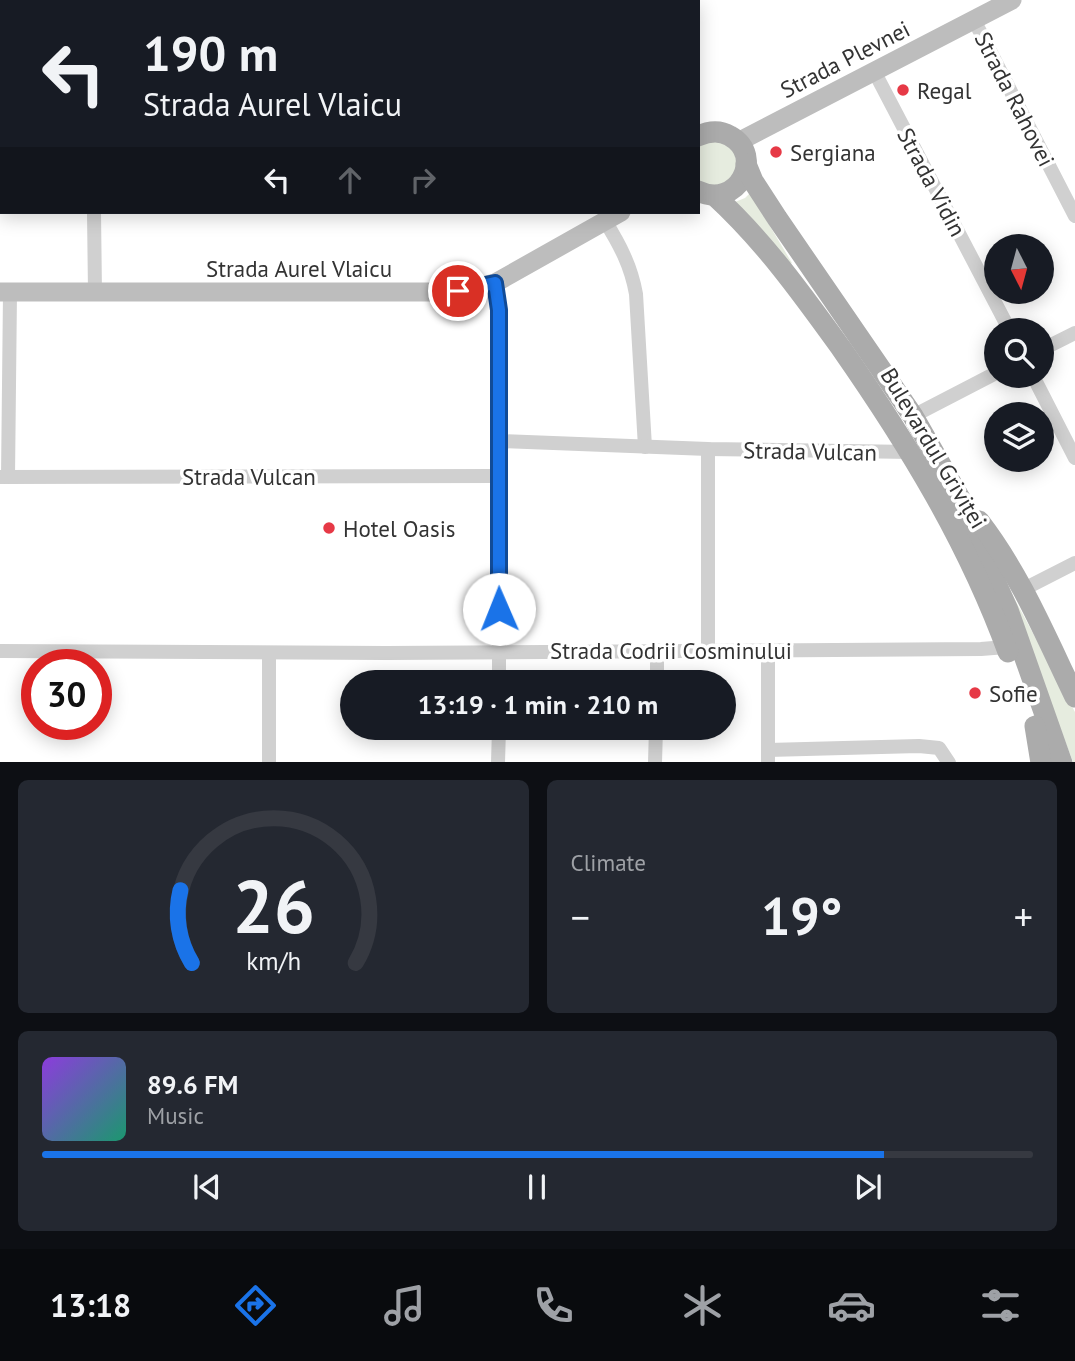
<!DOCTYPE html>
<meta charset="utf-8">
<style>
body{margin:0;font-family:"PT Sans",sans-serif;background:#242831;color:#f1f3f6;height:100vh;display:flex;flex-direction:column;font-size:26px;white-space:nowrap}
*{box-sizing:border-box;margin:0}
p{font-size:23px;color:#9ea1a6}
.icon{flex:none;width:38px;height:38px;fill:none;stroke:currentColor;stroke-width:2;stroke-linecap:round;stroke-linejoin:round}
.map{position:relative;height:762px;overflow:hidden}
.sheet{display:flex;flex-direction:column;gap:18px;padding:18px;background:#0d0f14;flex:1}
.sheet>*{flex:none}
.top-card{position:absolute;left:0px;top:0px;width:700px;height:214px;box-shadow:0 4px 18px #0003;background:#171b24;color:#f1f3f6;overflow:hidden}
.needle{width:46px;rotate:174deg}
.fabs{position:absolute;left:984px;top:234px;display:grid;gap:14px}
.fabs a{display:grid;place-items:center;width:70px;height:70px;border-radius:50%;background:#171b24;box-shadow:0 4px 18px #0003;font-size:35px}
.speed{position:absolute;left:21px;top:649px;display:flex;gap:14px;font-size:35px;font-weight:700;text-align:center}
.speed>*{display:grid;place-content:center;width:91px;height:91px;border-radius:50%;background:#171b24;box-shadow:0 4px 18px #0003;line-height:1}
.speed .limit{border:10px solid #d22;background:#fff;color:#111}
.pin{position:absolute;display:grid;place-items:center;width:60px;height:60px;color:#fff;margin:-30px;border:4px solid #fff;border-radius:50%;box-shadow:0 2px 7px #0007}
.me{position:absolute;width:77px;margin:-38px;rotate:359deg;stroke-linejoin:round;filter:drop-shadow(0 0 5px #0008)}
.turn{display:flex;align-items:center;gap:24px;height:147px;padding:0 28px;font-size:32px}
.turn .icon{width:91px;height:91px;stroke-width:2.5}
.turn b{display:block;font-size:49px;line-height:60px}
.lanes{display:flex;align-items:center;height:66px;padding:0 28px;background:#0003;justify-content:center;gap:35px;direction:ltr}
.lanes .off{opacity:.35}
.big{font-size:52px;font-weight:700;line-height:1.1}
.sheet .card{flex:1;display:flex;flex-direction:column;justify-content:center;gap:10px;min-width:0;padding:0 24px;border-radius:10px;background:#242831}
.sheet .dial{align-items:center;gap:0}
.dial svg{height:182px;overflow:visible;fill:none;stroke:#363941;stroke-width:7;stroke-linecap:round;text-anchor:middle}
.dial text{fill:#f1f3f6;stroke:none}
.song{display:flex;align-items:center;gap:21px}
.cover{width:84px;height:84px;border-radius:10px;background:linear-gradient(135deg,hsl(270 70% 55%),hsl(160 70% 35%))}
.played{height:7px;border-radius:4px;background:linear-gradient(90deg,#1a73e8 85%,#363941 85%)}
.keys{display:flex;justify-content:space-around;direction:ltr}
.heat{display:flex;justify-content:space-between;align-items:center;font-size:38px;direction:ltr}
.sheet .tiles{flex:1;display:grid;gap:18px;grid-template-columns:1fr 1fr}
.card:last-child{grid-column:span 2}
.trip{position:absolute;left:340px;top:670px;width:396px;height:70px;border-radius:35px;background:#171b24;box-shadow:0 4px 18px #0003;font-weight:700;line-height:70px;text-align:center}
.tabs{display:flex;height:112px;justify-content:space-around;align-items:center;background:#090b0e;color:#9ea1a6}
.tabs .icon{width:49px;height:49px}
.tabs .current{color:#1a73e8}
.tabs b{font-size:32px;color:#f1f3f6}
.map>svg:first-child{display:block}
.green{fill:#e6ecdf}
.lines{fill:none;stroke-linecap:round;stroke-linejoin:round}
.street{stroke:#d0d0d0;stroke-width:14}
.secondary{stroke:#bdbdbd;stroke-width:19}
.primary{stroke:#ababab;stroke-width:21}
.route-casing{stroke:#114b97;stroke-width:18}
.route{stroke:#1a73e8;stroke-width:12}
.poi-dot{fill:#e63946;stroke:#fff;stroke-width:2.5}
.labels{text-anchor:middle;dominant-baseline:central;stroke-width:7;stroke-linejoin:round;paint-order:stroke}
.street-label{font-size:23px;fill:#333;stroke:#fff}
.poi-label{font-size:23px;fill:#333;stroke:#fff;text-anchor:start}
</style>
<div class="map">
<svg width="1075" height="763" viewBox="0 0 1075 763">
<rect width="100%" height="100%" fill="#fff"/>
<!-- green -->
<g class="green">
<polygon points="711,139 734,148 738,172 720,188 698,183 698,145"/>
<polygon points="750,193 792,263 788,265 735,202 745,198"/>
<polygon points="1012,594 1075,712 1075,762 1073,762 1010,596"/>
</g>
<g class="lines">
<!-- street -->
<g class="street">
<polyline points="93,0 93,2"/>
<polyline points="490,0 492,2"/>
<polyline points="254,2 254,0"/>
<polyline points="974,20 1075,216"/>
<polyline points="874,71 1010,331"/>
<polyline points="94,212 95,293"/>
<path d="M605,221C620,245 631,266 636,294L645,447"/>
<polyline points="495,283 499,310 499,682"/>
<polyline points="1041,350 1075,333"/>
<polyline points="1033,376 1075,458"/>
<polyline points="913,416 996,373"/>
<polyline points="499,441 708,449 912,452"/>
<polyline points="0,477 498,476"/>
<polyline points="8,477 10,293"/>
<polyline points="1022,590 1075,563"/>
<polyline points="708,650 708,449"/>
<polyline points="0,651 386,653 981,649 1006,647"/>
<polyline points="269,653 269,763"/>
<polyline points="657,682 657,650"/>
<polyline points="768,750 919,746 939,748 949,763"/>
<polyline points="498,763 499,728"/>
<polyline points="655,763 656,728"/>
<polyline points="768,763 768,650"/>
</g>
<!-- secondary -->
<g class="secondary">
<polyline points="738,142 1012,0"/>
<polyline points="0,292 438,292 471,289 495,283 621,212"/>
</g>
<!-- primary -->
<g class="primary">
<polyline points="594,0 596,2"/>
<path d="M698,136C709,131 720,130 730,136C766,156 737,210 698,191"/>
<polyline points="746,164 753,181 777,218 913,416 966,509 973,532 1008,610 1062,763"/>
<path d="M715,196C764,241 802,294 841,348C908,444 968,542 1008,652"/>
<path d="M979,521C1020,574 1046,637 1075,697"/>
<polyline points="1035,726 1041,763"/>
</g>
</g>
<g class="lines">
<defs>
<polyline id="route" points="458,291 495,283 499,310 499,609"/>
</defs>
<!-- route casing -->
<use href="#route" class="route-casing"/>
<!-- route -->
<use href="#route" class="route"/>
</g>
<!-- markers -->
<g class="poi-dot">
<circle cx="903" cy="90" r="7"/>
<circle cx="776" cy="152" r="7"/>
<circle cx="329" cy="528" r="7"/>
<circle cx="975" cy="693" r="7"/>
</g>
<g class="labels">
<!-- street labels -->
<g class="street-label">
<text transform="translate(845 59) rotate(-27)">Strada Plevnei</text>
<text transform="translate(1015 99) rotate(63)">Strada Rahovei</text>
<text transform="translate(932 182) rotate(62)">Strada Vidin</text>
<text x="299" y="268">Strada Aurel Vlaicu</text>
<text transform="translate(934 448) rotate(59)">Bulevardul Griviței</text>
<text transform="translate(810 451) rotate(1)">Strada Vulcan</text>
<text x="249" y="476">Strada Vulcan</text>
<text x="671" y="650">Strada Codrii Cosminului</text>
</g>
<!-- poi labels -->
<g class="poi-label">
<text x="917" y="90">Regal</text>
<text x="790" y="152">Sergiana</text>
<text x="343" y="528">Hotel Oasis</text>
<text x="989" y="693">Sofie</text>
</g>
</g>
</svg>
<div class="fabs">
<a><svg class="needle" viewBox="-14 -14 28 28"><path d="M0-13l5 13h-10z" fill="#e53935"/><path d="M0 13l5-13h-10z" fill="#9ea1a6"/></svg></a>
<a><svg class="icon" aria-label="search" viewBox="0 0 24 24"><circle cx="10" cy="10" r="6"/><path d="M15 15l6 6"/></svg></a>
<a><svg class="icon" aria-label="layers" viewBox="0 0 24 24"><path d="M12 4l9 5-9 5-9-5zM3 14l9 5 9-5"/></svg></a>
</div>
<div class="speed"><div class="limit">30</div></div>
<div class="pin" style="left:458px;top:291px;background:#d93025"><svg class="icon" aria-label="arrive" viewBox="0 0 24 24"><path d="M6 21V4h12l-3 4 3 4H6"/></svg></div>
<svg class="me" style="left:499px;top:609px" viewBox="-20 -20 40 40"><circle r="19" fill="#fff"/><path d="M0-13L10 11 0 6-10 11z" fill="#1a73e8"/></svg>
<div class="trip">13:19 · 1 min · 210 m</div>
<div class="top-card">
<div class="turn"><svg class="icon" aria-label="left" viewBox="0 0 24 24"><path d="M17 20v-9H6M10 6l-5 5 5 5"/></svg><div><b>190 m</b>Strada Aurel Vlaicu</div></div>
<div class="lanes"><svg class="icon" aria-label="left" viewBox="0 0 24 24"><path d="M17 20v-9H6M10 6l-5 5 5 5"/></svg><svg class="icon off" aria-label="ahead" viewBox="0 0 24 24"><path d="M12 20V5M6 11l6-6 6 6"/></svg><svg class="icon off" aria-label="right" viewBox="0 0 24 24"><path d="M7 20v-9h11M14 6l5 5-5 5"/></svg></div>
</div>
</div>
<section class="sheet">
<div class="tiles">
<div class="card dial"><svg viewBox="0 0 100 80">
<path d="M14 69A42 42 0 1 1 86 69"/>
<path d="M14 69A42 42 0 0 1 9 37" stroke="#1a73e8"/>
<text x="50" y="56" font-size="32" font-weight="700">26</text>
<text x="50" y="72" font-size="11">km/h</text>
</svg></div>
<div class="card"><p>Climate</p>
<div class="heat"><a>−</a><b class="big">19°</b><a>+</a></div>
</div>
<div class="card">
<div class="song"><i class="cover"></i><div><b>89.6 FM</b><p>Music</p></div></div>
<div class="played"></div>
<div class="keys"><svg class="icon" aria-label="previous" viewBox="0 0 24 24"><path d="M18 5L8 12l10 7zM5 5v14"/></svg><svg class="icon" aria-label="pause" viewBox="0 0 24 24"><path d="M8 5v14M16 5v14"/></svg><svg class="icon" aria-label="next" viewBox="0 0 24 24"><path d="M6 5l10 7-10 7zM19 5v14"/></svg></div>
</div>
</div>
</section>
<nav class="tabs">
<b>13:18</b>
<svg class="icon current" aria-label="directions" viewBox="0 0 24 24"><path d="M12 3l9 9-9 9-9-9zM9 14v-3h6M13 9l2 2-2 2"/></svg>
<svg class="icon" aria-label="music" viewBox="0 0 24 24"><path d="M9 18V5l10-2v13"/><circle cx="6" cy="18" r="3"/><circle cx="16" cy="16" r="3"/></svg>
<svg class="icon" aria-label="phone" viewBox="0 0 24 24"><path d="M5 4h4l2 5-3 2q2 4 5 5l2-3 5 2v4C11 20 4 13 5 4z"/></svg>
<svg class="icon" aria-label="climate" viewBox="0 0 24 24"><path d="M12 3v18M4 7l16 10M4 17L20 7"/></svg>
<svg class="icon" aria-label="car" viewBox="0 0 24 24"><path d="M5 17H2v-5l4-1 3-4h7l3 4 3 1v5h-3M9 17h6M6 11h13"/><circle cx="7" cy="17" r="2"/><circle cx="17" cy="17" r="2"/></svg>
<svg class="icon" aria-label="filters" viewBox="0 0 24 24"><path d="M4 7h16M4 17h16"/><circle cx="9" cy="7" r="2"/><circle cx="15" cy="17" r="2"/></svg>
</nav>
